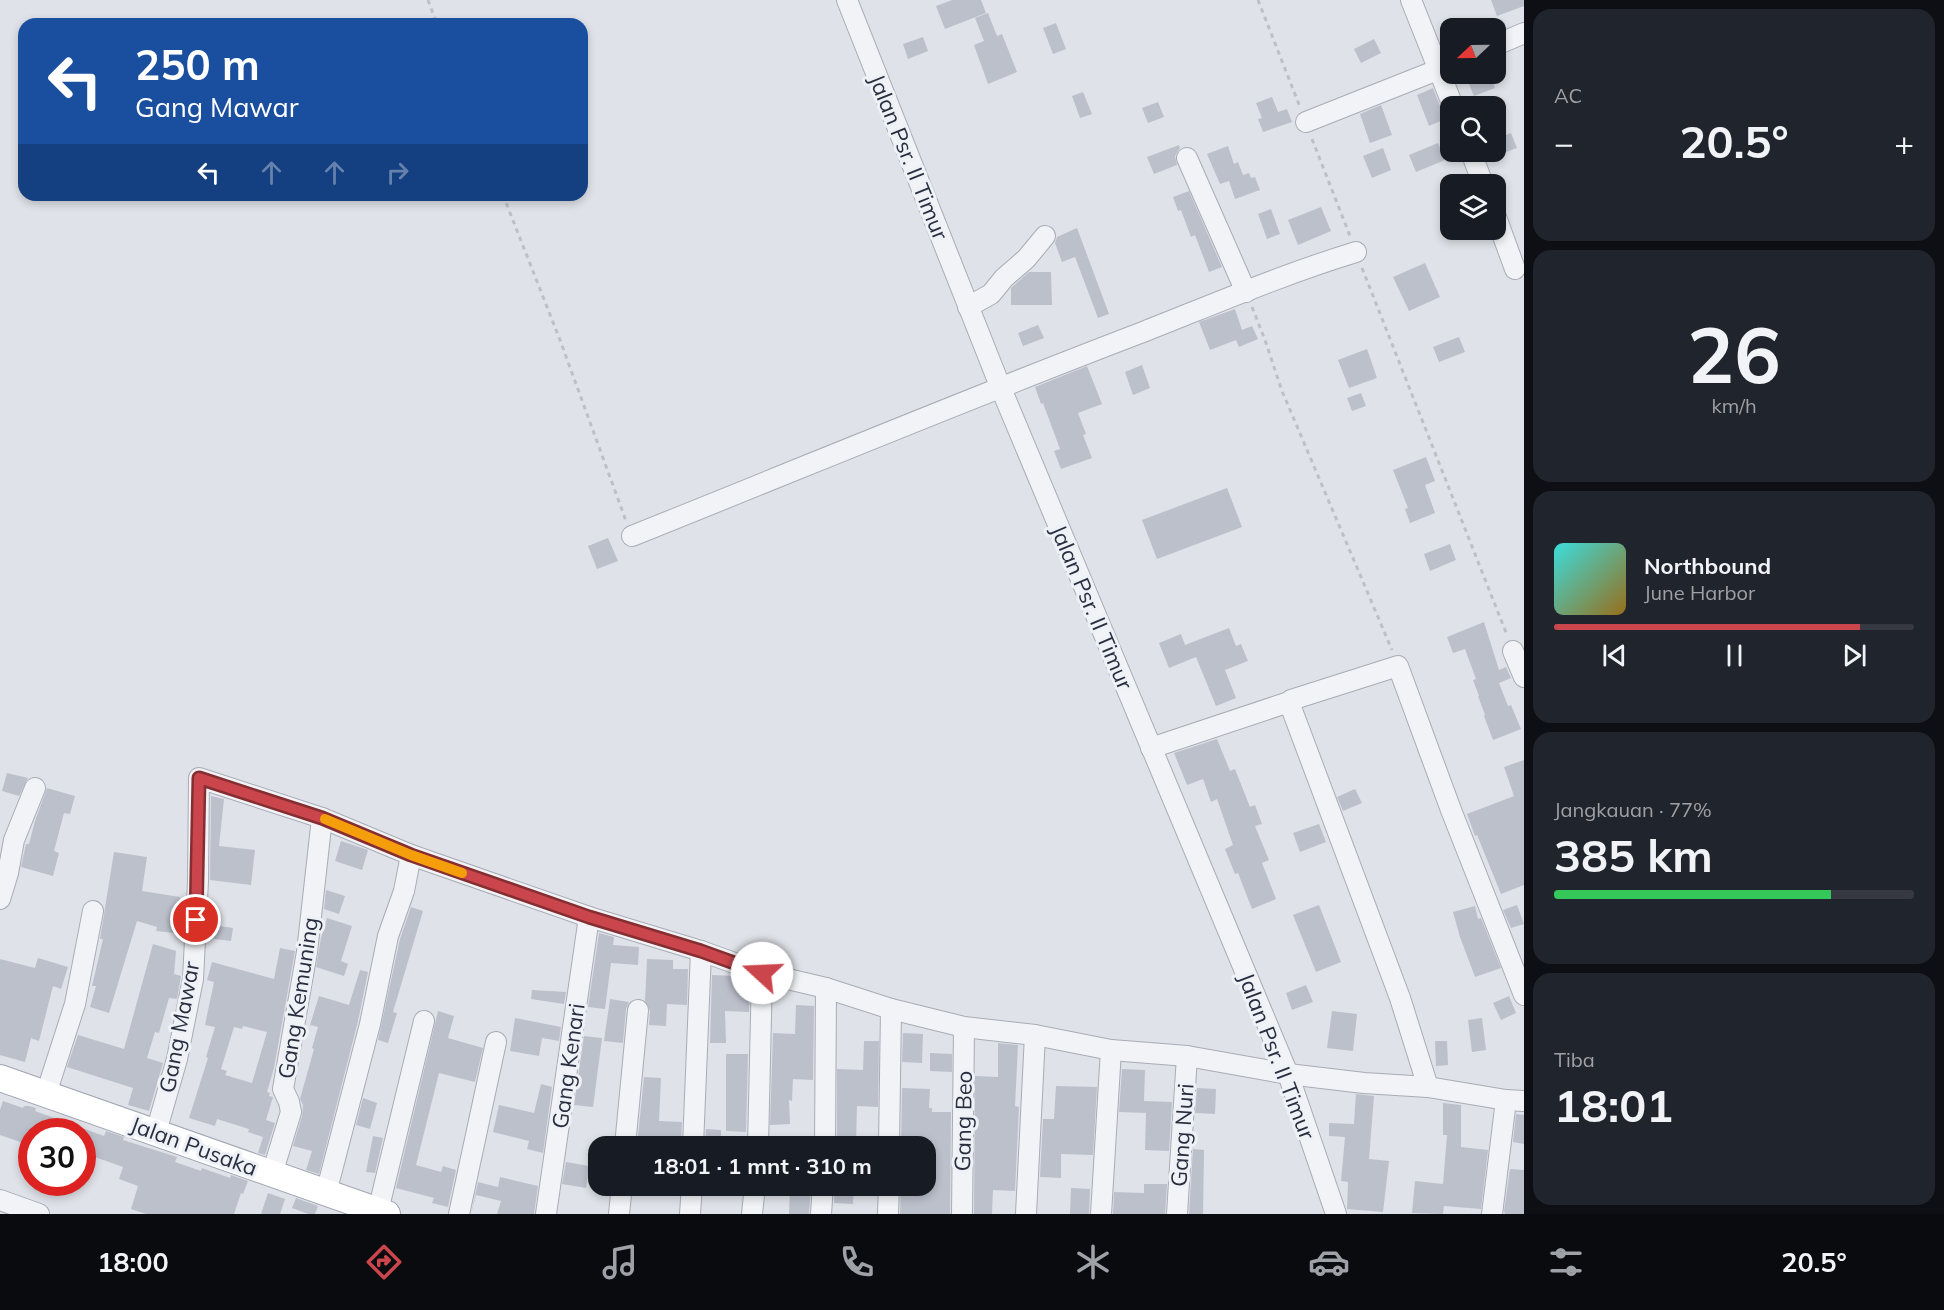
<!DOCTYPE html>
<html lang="id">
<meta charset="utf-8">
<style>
body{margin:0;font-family:Mulish,sans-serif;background:#20242c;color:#f1f3f6;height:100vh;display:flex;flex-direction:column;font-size:22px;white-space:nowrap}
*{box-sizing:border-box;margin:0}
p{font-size:20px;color:#9ea1a6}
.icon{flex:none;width:33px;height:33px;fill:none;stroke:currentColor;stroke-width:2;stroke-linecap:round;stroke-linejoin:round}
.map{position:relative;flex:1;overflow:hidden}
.drawer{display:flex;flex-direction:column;gap:9px;padding:9px;background:#0d0f14;width:420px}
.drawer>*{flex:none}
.banner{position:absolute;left:18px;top:18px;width:570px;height:183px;border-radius:18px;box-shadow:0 3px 9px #0003;background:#1a4fa0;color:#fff;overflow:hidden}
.needle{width:39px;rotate:248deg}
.buttons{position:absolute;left:1440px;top:18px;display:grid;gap:12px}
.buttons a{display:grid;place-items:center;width:66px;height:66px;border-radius:12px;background:#171b24;box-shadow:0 3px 9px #0003;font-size:30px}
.speed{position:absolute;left:18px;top:1118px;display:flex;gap:12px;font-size:30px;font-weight:700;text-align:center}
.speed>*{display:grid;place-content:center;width:78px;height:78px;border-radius:50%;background:#171b24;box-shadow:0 3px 9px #0003;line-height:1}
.speed .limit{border:9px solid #d22;background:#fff;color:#111}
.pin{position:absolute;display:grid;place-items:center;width:51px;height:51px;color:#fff;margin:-26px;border:3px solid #fff;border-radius:50%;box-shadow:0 2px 6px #0007}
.me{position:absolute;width:66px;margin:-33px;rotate:290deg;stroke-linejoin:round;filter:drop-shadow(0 0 4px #0008)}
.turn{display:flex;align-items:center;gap:21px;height:126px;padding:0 18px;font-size:27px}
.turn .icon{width:78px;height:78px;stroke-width:2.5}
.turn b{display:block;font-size:42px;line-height:51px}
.lanes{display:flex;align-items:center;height:57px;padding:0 18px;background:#0003;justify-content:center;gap:30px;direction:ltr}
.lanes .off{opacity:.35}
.big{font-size:45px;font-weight:700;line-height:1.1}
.drawer .card{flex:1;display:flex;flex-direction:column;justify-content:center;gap:9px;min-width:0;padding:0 21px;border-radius:18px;background:#20242c}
.drawer .dial{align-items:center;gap:0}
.dial b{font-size:78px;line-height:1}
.song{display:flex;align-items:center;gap:18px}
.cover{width:72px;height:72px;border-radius:9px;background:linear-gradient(135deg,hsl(180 70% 55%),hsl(40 70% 35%))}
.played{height:6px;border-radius:3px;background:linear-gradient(90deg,#cb464c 85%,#363941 85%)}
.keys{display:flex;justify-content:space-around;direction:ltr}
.heat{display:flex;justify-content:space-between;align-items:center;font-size:33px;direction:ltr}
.charge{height:9px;border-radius:4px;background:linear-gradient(90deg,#34c759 77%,#363941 0)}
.trip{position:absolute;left:588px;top:1136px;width:348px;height:60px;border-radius:18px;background:#171b24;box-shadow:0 3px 9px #0003;font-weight:700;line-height:60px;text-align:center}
.tabs{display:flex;height:96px;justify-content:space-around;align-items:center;background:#090b0e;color:#9ea1a6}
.tabs .icon{width:42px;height:42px}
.tabs .on{color:#cb464c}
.tabs b{font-size:27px;color:#f1f3f6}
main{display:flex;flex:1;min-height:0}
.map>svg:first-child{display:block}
.building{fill:#bcc0cb;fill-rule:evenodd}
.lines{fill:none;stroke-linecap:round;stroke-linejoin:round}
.minor-casing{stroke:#a8acb5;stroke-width:22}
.major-casing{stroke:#9fa5b3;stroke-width:28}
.path{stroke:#bdc0c6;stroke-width:3;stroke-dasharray:4.5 4.5;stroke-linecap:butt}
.minor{stroke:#f2f3f6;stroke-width:20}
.major{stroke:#fff;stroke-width:26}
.route-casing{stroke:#842e31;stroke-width:15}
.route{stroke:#cb464c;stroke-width:10}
.slow{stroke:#f59e0b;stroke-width:10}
.labels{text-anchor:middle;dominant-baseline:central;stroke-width:6;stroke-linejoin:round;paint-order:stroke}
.street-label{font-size:22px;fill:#282e3f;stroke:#eef1f6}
</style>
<main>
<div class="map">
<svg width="1524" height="1214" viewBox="0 0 1524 1214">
<rect width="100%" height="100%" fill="#dfe2e8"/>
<!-- building -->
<g class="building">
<polygon points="952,0 981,0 986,13 945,29 936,6"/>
<polygon points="1491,0 1524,0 1524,6 1497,16"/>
<polygon points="988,13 997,36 1002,34 1017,72 988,84 974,45 984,41 975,18"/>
<polygon points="1056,23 1066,49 1053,54 1043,28"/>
<polygon points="923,37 928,51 908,59 903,44"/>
<polygon points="1374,39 1381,53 1361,63 1354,49"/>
<polygon points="1475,74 1489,74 1495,88 1474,96 1466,77"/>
<polygon points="1433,88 1442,111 1450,117 1429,126 1417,95"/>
<polygon points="1083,92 1092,114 1080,118 1072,96"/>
<polygon points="1272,97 1278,112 1287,109 1292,122 1263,132 1258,119 1262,118 1256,103"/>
<polygon points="1158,102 1164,117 1148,123 1142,108"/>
<polygon points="1381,105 1392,135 1370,143 1360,114"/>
<polygon points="1511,133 1517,148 1501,154 1496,139"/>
<polygon points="1438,143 1445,160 1416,172 1409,155"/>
<polygon points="1179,145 1180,148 1175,156 1177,165 1154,174 1147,157"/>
<polygon points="1228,146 1234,164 1238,162 1243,175 1249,173 1251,178 1255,177 1260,190 1235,199 1229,181 1220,184 1207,154"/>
<polygon points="1383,148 1391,170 1372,178 1363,156"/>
<polygon points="1189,191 1222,267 1209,272 1195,235 1191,237 1181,210 1178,211 1173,197"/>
<polygon points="1321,207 1331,231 1298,245 1288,220"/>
<polygon points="1271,209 1280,234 1267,239 1258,214"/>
<polygon points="1077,228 1109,314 1098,318 1075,257 1062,262 1055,243 1057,237"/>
<polygon points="1425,263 1440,297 1409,311 1393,277"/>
<polygon points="1029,272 1051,272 1052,305 1011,305 1011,288"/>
<polygon points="1235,309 1242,330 1252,326 1258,339 1239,347 1236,340 1210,350 1199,322"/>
<polygon points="1038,325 1044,338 1023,346 1018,333"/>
<polygon points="1459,337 1465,352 1439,362 1433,347"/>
<polygon points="1367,349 1377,378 1349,388 1338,360"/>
<polygon points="1142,365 1150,388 1133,395 1125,372"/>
<polygon points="1087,366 1102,404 1078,413 1086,434 1083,435 1092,458 1061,469 1054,451 1060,449 1043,403 1041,404 1035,387"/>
<polygon points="1361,393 1366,406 1352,411 1347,398"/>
<polygon points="1426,457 1435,481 1425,485 1435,513 1410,523 1405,509 1408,508 1393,470"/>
<polygon points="1227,488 1242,527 1157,559 1142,520"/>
<polygon points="608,538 618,561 597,569 588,546"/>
<polygon points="1450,544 1456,560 1430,571 1424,554"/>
<polygon points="1484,622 1499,670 1506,667 1511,678 1499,683 1508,706 1511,705 1521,729 1493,740 1484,716 1485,715 1478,696 1479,696 1473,680 1476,679 1465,649 1453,653 1447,637"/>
<polygon points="1229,628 1236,646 1241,644 1248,661 1225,670 1236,698 1216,706 1196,657 1169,668 1159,643 1181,634 1185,645"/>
<polygon points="1217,739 1230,771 1235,769 1250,807 1255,805 1262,824 1255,826 1269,860 1262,863 1276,899 1252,909 1238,873 1235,874 1225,849 1233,845 1217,799 1211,802 1203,779 1187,785 1174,753"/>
<polygon points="1524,760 1524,885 1501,894 1477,835 1475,836 1467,814 1514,796 1504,767"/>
<polygon points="7,773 28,778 19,796 2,791"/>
<polygon points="47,788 75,796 70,814 64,813 54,851 59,853 53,876 21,867 26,844 29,844 35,821"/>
<polygon points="1355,789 1362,803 1343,811 1337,797"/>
<polygon points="211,796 224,799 219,846 255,850 251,885 210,880"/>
<polygon points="1319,824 1326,842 1300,852 1293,833"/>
<polygon points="341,841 368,850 362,870 335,861"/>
<polygon points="114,852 147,857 142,891 180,897 174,933 156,931 157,927 137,921 109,1013 90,1007 96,986 92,986 103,939 100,939"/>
<polygon points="326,890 345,896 339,914 324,909"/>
<polygon points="1319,905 1341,962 1316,972 1293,915"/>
<polygon points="1517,905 1524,924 1511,928 1503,910"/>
<polygon points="1475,906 1478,919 1481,918 1501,968 1475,977 1460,937 1453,912"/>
<polygon points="411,907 423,911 393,1012 397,1013 388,1043 378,1040 400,939"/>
<polygon points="327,918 352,926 341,961 348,964 344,976 316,967 321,938"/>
<polygon points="208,924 233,928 231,941 207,938"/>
<polygon points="599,933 614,937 613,945 639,947 638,965 611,963 605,1009 588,1007"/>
<polygon points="153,944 176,951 174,974 181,976 177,999 169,998 159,1033 155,1032 147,1058 163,1063 149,1111 128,1105 133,1088 67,1067 78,1035 124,1049"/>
<path d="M280,948L295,951L274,1068L267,1092L270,1093L269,1096L273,1097L266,1120L275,1123L265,1155L258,1153L263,1137L248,1132L249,1129L217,1119L215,1126L189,1118L208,1058L206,1057L215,1027L205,1025L214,982L207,980L212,962L274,979ZM243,1026L267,1032L252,1083L225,1075L227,1071L221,1069L234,1027L242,1029Z"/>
<polygon points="38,958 68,967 61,989 53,986 39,1041 31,1038 25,1062 0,1055 0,959 35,968"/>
<polygon points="647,959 673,960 673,969 688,969 687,1005 667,1004 666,1026 649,1025 650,1011 645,1001"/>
<polygon points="360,970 368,972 358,1021 319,1174 306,1170 312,1151 293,1146 302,1116 303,1105 300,1099 314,1049 312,1048 318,1027 310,1025 319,996 349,1005"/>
<polygon points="712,975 736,976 750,981 749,1012 725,1011 726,1043 710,1043"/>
<polygon points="1306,985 1313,1002 1292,1010 1286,993"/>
<polygon points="532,990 566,992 564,1004 531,999"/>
<polygon points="1509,996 1516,1013 1501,1020 1493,1003"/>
<polygon points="610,999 629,1002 626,1009 623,1043 604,1041"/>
<polygon points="796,1005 814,1006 813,1080 793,1079 792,1101 789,1100 790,1124 770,1125 773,1033 795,1034"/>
<polygon points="438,1011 454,1016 448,1038 483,1048 475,1082 439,1073 416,1165 441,1172 443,1166 456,1170 448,1207 432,1203 434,1198 396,1188"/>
<polygon points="1332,1011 1357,1014 1353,1051 1327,1048"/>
<polygon points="515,1018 561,1027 559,1041 542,1038 539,1056 510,1051"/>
<polygon points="1482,1018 1486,1050 1472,1052 1468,1020"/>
<polygon points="903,1033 923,1034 922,1063 902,1062"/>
<polygon points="584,1036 602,1038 593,1107 574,1105"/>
<polygon points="864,1041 879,1041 878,1107 857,1106 856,1146 837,1146 837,1069 863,1070"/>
<polygon points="1435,1041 1447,1041 1448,1065 1436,1066"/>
<polygon points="998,1043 1018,1045 1015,1106 1019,1107 1015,1191 993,1190 992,1214 974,1214 975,1076 998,1077"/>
<polygon points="930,1053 952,1054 952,1072 930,1071"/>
<polygon points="726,1054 748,1054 746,1132 726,1131"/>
<polygon points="1122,1069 1145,1070 1144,1101 1172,1102 1169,1151 1145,1150 1146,1113 1119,1112"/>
<polygon points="644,1077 661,1078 659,1121 682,1122 681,1141 654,1140 654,1146 637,1146"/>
<polygon points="541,1084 552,1087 543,1153 527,1149 529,1141 493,1132 499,1105 534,1113"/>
<polygon points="1056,1086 1097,1087 1093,1155 1061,1154 1061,1178 1040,1177 1043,1119 1054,1119"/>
<polygon points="902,1088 930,1089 929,1108 932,1108 932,1112 951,1112 950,1214 900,1214 901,1185 926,1185 926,1172 934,1173 935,1146 901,1145"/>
<polygon points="1197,1088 1216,1089 1215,1114 1195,1113"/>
<polygon points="1356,1094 1374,1096 1369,1159 1389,1161 1383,1212 1347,1209 1348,1182 1341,1181 1345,1137 1329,1136 1329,1123 1354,1124"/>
<polygon points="363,1098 377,1103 370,1129 356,1125"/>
<polygon points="3,1101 23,1108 24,1106 29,1106 36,1108 35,1111 104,1136 106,1131 124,1137 123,1140 177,1157 175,1162 201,1171 202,1168 230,1178 231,1175 248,1181 243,1194 241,1193 234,1214 146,1214 131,1209 138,1186 119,1179 123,1167 92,1156 84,1178 82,1178 82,1131 32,1131 32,1146 0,1135 0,1110"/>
<polygon points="1443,1103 1461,1105 1461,1147 1488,1150 1481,1209 1444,1206 1443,1214 1412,1213 1415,1181 1443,1184 1447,1135 1443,1135"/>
<polygon points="1516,1114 1524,1115 1524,1144 1513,1142"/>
<polygon points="706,1129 721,1130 721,1146 705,1146"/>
<polygon points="373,1136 383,1138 375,1173 366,1172"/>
<polygon points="1193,1149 1204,1150 1203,1214 1189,1214"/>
<polygon points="566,1162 589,1166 586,1188 562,1184"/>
<polygon points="1510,1169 1524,1170 1524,1214 1505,1214 1504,1211"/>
<polygon points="500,1177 538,1186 534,1214 497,1214 501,1201 476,1195 471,1214 478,1182 498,1187"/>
<polygon points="1144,1184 1167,1184 1165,1214 1113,1214 1114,1192 1144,1193"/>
<polygon points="790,1185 811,1185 809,1214 789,1214"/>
<polygon points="835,1185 854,1185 853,1204 834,1203"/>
<polygon points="1071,1188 1090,1189 1089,1214 1070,1214"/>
<polygon points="268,1193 285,1199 280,1214 261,1214"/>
<polygon points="296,1198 318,1206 315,1214 308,1214 292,1208"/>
</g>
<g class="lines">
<defs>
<g id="minor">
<polyline points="847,0 1000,386 1288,1074 1336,1214"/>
<polyline points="1411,0 1453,106"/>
<polyline points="1496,45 1524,33"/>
<polyline points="1306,122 1450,65"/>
<polyline points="1471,152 1483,184"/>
<polyline points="1187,158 1246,292"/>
<polyline points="1496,217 1515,269"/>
<polyline points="968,307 991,294 1004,278 1026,259 1045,236"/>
<path d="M632,536C802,468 972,397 1143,332C1214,304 1284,274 1356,252"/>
<polyline points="1513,651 1524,677"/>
<polyline points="1289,702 1400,998 1428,1087"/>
<polyline points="1151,748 1289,702 1291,700 1398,666 1451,810 1524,995"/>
<polyline points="0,899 8,873 14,840 35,788"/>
<polyline points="46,1094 75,1004 93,911"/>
<polyline points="156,1132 177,1059 193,979 198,881 199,778 322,818 411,855 589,917 701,951 762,973 826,988 891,1009 964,1027 1035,1035 1111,1050 1187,1056 1288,1074 1364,1083 1428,1087 1506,1100 1524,1101"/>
<polyline points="625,1146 638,1010"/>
<polyline points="693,1146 701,951"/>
<polyline points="758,1146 762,973"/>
<polyline points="825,1146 826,988"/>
<polyline points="889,1146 891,1009"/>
<polyline points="272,1174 291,1112 289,1102 283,1089 307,952 322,818"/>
<polyline points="326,1193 370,1024 388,936 404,891 411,855"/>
<polyline points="0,1200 39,1214"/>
<polyline points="378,1211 424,1021"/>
<polyline points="459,1214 496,1042"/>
<polyline points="546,1214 589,917"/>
<polyline points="619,1214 622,1185"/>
<polyline points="690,1214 692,1185"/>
<polyline points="752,1214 755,1185"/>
<polyline points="821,1214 823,1185"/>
<polyline points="888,1214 889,1185"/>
<polyline points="962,1214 964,1027"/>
<polyline points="1026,1214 1035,1035"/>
<polyline points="1101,1214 1111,1050"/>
<polyline points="1177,1214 1187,1056"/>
<polyline points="1492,1214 1506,1100"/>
</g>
<polyline id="major" points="0,1078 387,1214"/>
</defs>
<!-- minor casing -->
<use href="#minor" class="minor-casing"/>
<!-- major casing -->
<use href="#major" class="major-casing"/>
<!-- path -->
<g class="path">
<polyline points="428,0 437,24"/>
<polyline points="1258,0 1300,107"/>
<polyline points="1312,139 1350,236"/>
<polyline points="503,195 560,340 626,521"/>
<polyline points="1362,268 1507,635"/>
<polyline points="1252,307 1265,340 1282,391 1392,650"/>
</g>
<!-- minor -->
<use href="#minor" class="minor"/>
<!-- major -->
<use href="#major" class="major"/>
</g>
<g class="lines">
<defs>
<polyline id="route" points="196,920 199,778 322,818 411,855 589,917 701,951 762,973"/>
</defs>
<!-- route casing -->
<use href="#route" class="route-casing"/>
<!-- route -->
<use href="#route" class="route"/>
<!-- slow -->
<polyline class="slow" points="325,819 411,855 462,873"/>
</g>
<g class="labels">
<!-- street labels -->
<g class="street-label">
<text transform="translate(909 157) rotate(68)">Jalan Psr. II Timur</text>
<text transform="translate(1092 607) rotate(67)">Jalan Psr. II Timur</text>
<text transform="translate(298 998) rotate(-81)">Gang Kemuning</text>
<text transform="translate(179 1027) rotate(-79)">Gang Mawar</text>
<text transform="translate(1277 1056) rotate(69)">Jalan Psr. II Timur</text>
<text transform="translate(568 1066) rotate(-82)">Gang Kenari</text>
<text transform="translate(963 1121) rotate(-89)">Gang Beo</text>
<text transform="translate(1182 1135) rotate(-86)">Gang Nuri</text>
<text transform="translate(194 1146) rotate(20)">Jalan Pusaka</text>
</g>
</g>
</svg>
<div class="buttons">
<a><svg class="needle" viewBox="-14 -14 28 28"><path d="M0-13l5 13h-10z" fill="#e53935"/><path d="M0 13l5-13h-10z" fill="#9ea1a6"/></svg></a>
<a><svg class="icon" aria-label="search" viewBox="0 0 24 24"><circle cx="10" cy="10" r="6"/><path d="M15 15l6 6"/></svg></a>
<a><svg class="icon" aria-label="layers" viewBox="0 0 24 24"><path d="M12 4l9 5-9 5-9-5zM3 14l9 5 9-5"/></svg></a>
</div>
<div class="speed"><div class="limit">30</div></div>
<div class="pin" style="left:196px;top:920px;background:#d93025"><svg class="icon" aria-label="arrive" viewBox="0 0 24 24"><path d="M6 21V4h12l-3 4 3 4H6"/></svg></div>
<svg class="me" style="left:762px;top:973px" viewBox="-20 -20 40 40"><circle r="19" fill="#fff"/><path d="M0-13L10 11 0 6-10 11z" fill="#cb464c"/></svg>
<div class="trip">18:01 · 1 mnt · 310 m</div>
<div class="banner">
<div class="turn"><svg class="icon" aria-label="left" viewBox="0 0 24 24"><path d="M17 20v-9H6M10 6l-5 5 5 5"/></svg><div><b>250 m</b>Gang Mawar</div></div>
<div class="lanes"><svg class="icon" aria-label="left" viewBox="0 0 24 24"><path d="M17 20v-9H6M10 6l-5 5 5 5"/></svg><svg class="icon off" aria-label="ahead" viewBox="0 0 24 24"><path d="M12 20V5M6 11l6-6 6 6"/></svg><svg class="icon off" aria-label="ahead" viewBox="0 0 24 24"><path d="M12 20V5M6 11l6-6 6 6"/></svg><svg class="icon off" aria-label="right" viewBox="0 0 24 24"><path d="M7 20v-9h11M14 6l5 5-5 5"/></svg></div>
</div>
</div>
<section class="drawer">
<div class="card"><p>AC</p>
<div class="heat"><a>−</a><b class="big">20.5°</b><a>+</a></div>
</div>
<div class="card dial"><b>26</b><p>km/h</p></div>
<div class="card">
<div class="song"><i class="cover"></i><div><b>Northbound</b><p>June Harbor</p></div></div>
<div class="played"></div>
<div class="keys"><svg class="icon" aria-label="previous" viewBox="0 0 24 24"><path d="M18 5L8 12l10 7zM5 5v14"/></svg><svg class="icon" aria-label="pause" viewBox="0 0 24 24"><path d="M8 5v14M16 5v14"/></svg><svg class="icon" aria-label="next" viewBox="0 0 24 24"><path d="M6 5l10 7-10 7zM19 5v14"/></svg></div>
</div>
<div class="card"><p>Jangkauan · 77%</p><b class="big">385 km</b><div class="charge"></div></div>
<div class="card"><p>Tiba</p><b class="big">18:01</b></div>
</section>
</main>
<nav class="tabs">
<b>18:00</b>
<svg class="icon on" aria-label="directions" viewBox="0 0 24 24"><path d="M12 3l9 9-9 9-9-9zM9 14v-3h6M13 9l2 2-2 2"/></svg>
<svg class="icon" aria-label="music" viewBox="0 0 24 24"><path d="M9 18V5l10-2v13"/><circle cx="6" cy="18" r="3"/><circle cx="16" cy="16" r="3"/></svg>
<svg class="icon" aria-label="phone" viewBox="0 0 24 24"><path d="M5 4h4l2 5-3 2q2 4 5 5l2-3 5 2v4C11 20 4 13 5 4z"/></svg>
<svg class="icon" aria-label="climate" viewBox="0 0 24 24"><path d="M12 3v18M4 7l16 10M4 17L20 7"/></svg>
<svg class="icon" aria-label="car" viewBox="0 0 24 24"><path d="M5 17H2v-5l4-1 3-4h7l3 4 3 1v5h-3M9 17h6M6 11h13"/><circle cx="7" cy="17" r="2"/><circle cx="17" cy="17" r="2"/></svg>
<svg class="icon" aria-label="filters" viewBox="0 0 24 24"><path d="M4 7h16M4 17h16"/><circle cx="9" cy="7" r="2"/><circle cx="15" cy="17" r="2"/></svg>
<b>20.5°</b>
</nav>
